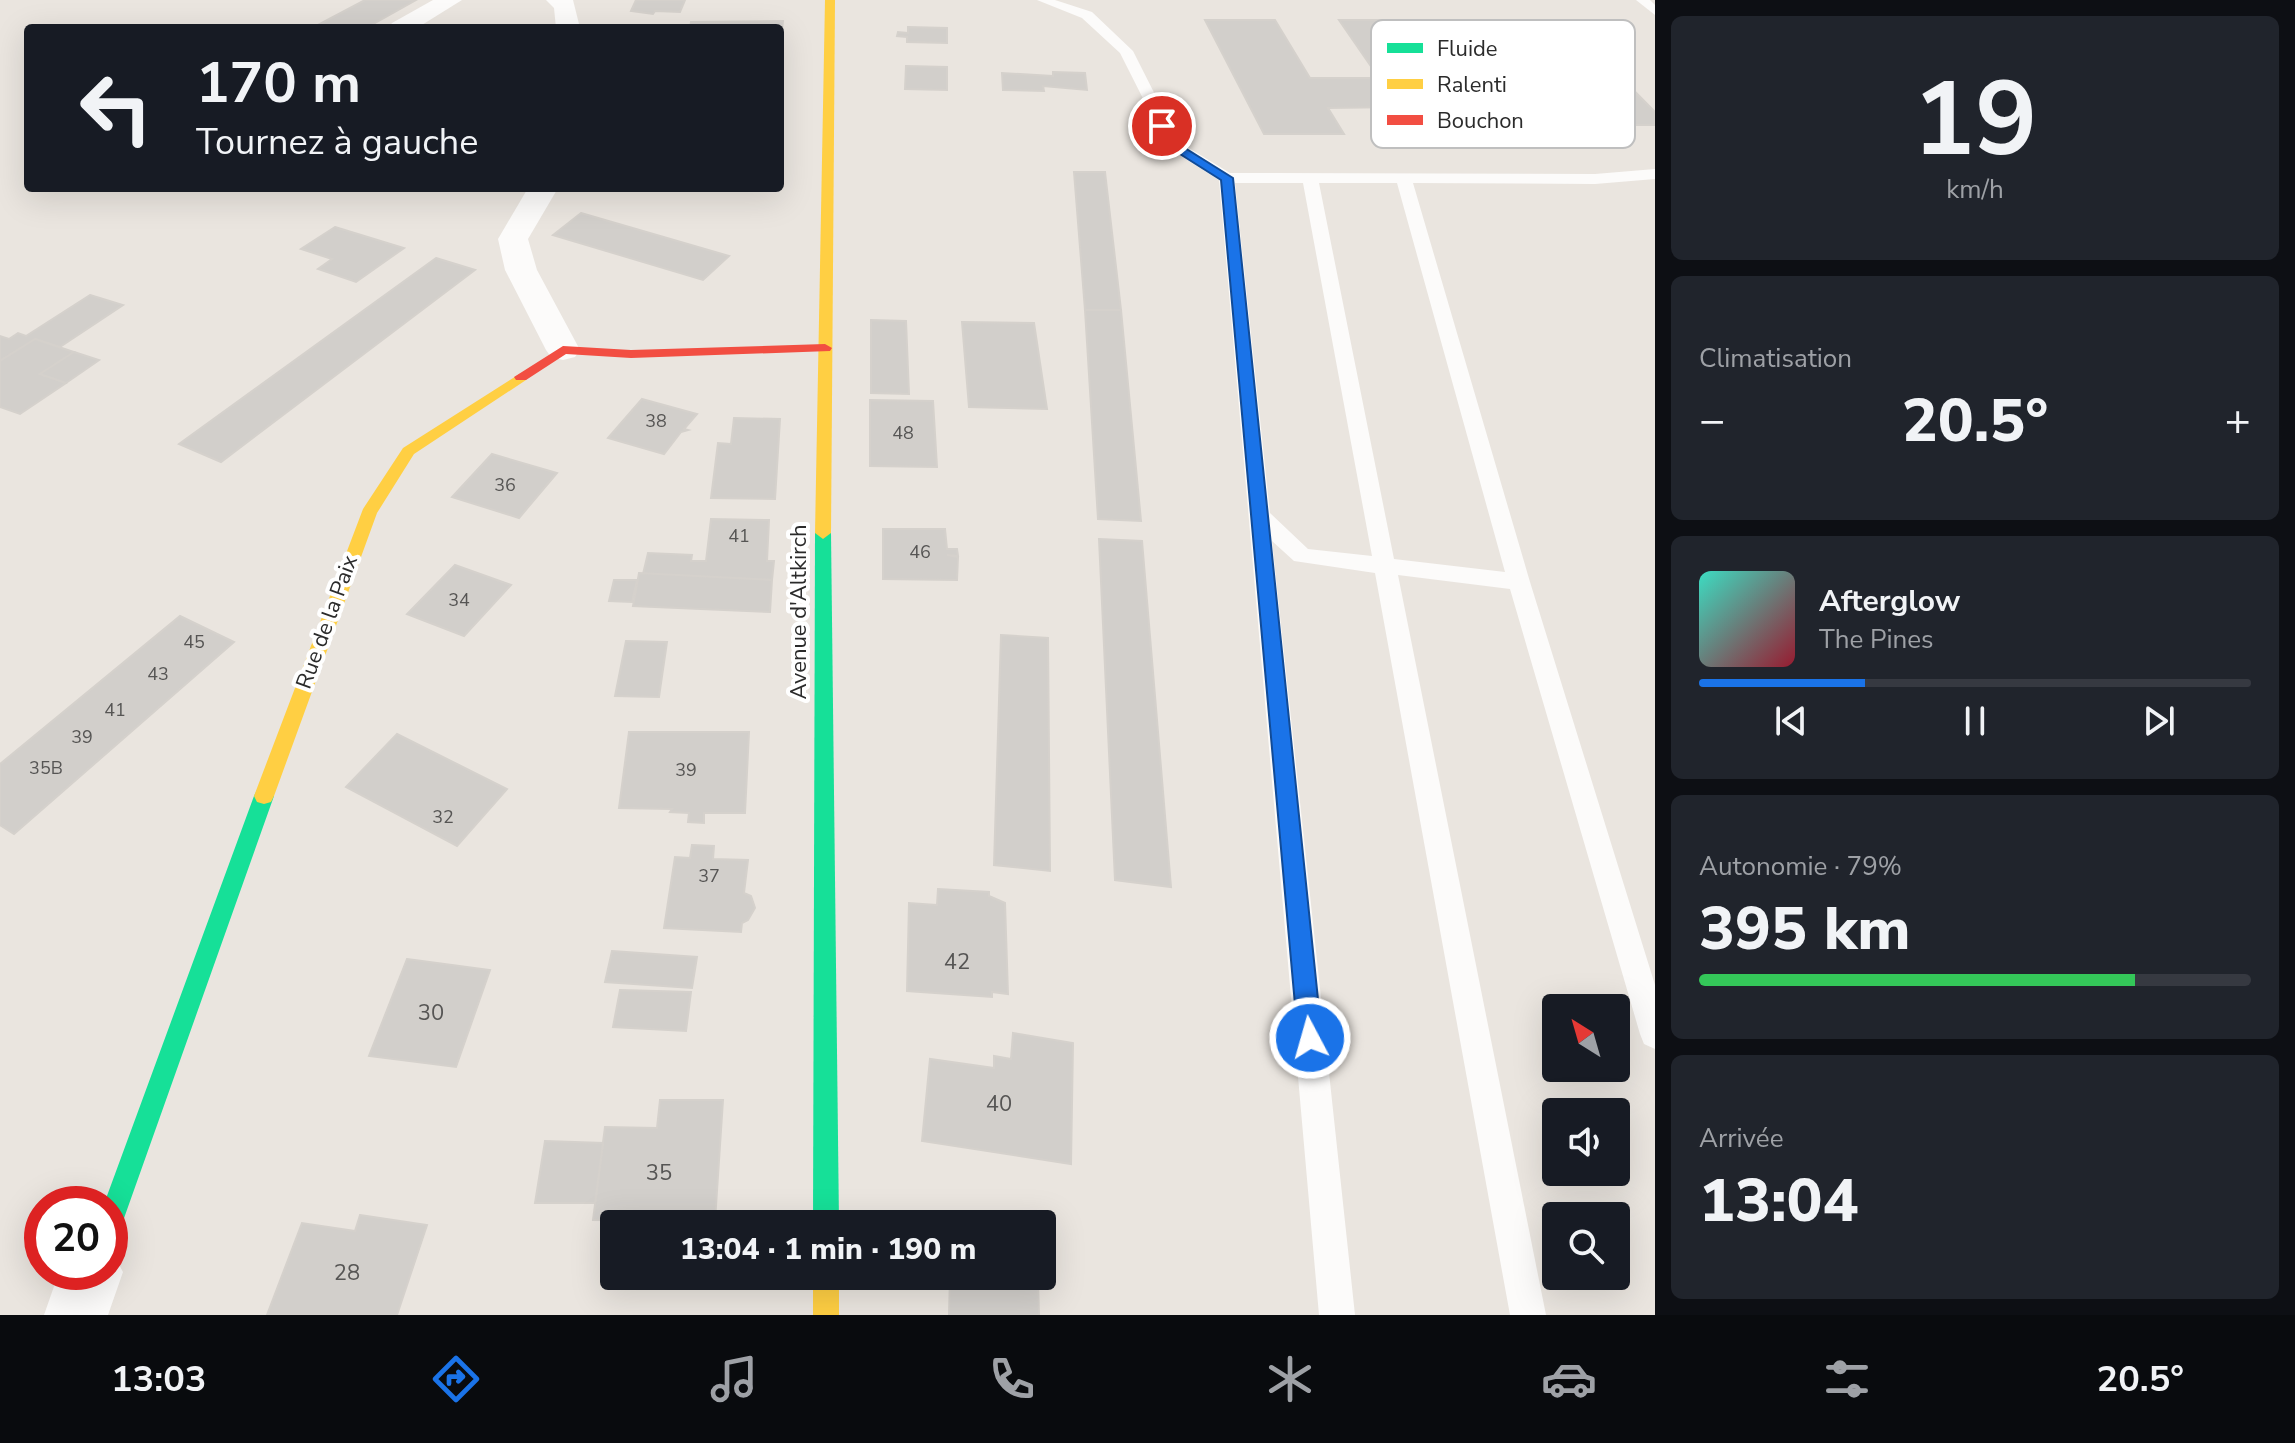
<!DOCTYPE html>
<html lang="fr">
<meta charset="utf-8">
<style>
body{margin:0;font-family:"Nunito Sans",sans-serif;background:#20242c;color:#f1f3f6;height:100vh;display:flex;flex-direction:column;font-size:30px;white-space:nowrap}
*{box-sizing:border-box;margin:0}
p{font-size:26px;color:#9ea1a6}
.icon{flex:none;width:44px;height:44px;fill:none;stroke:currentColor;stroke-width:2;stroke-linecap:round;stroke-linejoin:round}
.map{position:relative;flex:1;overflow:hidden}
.details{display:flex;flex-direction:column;gap:16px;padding:16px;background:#0d0f14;width:640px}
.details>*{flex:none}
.top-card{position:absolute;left:24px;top:24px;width:760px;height:168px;border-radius:8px;box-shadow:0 8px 32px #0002;background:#171b24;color:#f1f3f6;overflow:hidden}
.needle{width:52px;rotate:323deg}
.tools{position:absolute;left:1542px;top:994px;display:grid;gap:16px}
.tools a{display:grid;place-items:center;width:88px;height:88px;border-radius:8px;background:#171b24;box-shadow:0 8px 32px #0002;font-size:40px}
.speed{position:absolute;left:24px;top:1186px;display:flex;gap:16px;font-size:40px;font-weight:700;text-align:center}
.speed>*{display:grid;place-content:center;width:104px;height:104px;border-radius:50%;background:#171b24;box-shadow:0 8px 32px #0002;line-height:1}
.speed .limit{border:12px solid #d22;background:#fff;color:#111}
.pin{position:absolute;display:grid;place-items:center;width:68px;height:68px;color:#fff;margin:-34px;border:4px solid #fff;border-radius:50%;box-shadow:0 2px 8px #0007}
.me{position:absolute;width:88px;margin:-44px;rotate:354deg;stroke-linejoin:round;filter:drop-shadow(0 0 6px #0008)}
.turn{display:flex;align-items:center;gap:28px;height:168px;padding:0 40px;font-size:36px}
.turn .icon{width:104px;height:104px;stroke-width:2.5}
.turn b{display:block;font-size:56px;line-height:68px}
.big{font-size:60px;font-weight:800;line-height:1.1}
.details .widget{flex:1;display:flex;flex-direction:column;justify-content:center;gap:12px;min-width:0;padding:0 28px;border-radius:12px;background:#20242c}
.details .dial{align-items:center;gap:0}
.dial b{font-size:104px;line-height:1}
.song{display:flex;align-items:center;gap:24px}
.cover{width:96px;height:96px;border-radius:12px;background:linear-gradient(135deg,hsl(170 70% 55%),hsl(350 70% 35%))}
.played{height:8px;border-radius:4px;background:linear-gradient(90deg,#1a73e8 30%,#363941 30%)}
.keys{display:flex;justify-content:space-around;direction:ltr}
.heat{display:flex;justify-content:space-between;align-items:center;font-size:44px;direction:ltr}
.charge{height:12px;border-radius:6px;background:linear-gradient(90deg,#34c759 79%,#363941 0)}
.trip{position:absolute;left:600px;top:1210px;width:456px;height:80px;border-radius:8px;background:#171b24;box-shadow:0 8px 32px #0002;font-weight:800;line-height:80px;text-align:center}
.menu{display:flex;height:128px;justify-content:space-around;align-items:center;background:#090b0e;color:#9ea1a6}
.menu .icon{width:56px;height:56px}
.menu .active{color:#1a73e8}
.menu b{font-size:36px;color:#f1f3f6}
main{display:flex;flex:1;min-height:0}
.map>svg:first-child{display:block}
.building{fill:#d2cfcb;stroke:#d5d1cc;stroke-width:2}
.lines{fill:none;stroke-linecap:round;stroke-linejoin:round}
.lane{fill:#fcfbfa;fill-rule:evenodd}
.street{fill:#fcfbfa;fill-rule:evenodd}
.fast{fill:#16e098;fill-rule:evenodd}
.slow{fill:#ffcf43;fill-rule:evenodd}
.jam{fill:#f24e42;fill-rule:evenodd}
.route{fill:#1a73e8;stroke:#114b97;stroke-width:2}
.labels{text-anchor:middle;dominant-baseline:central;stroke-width:8;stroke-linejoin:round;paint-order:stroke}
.number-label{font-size:18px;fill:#565554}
.street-label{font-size:22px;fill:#2b2b2b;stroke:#fff}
.near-number-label{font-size:22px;fill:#565554}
.key{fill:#fff;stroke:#bfbfbf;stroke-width:2}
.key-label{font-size:22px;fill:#2b2b2b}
</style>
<main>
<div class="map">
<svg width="1655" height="1315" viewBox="0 0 1655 1315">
<rect width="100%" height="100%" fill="#eae5df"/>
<!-- building -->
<g class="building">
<polygon points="365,0 416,0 366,28 316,26"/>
<polygon points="636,0 685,0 680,12 655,11 653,14 631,11"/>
<polygon points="1205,20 1275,20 1310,78 1379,78 1339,20 1408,20 1498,134 1418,134 1399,107 1328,108 1344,134 1264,134"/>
<polygon points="783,21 781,39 780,28 690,28 691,22"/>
<polygon points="908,27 947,28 947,43 907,42 907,37 897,36 898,32 908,33"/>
<polygon points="1537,55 1599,55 1655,112 1655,125 1603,125 1613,136 1585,136 1547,94 1572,93"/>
<polygon points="906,66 947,67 947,90 905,89"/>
<polygon points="1053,72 1085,73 1087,90 1043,86 1044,91 1003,90 1002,73 1053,76"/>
<polygon points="1074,172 1105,172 1121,310 1085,310"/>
<polygon points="581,213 729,256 703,280 553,235"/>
<polygon points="335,227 404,248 356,282 318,269 332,259 301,249"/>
<polygon points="436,258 475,270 221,462 179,444"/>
<polygon points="90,295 123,305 60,347 35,339 0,361 0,336 9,339 18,333 26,336"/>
<polygon points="1085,310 1121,310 1141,521 1098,519"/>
<polygon points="871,320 906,321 909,394 871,393"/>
<polygon points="962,322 1034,323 1047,409 969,407"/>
<polygon points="35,339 74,352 40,374 66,383 20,414 0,407 0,361"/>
<polygon points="74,352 99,360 66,383 40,374"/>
<polygon points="642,399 697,414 684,429 688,430 681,432 664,454 608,438"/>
<polygon points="870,400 933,401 937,467 870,466"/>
<polygon points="734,418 780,419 775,499 711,498 718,443 731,444"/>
<polygon points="492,454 557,473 519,518 452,497"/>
<polygon points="711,519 769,520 767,561 774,561 772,580 643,574 648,553 692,555 691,561 706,561"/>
<polygon points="883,529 945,529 947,549 957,549 958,556 947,555 958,557 957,580 883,579"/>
<polygon points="1099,539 1142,541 1171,887 1115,880"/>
<polygon points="455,565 511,585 464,636 407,614"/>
<polygon points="639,573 772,580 770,612 633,606"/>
<polygon points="614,580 637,580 632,602 609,601"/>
<polygon points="180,616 234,642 14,834 0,825 0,764"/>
<polygon points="1001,635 1048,638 1050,871 994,865"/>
<polygon points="626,641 667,642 659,697 615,696"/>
<polygon points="629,732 749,732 745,813 704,813 704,823 688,822 689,813 670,812 672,809 619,808"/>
<polygon points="397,734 507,789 457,846 346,787"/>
<polygon points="692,845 714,846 713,859 748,860 744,893 751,896 755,908 748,920 742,923 741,932 664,928 675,857 690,858"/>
<polygon points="938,889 989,892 989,896 1005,903 1008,994 992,992 992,997 907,991 909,903 937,905"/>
<polygon points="612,951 697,957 692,988 605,982"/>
<polygon points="407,959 490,970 456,1067 369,1056"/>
<polygon points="620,990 691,992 686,1031 613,1027"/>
<polygon points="1013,1033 1073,1043 1071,1164 922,1141 930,1059 994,1068 994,1056 1011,1059"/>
<polygon points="660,1100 723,1100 715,1221 593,1220 605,1127 657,1128"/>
<polygon points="545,1141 603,1143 595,1203 535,1203"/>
<polygon points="360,1215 427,1225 397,1315 267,1315 302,1223 355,1231"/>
<polygon points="950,1276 1038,1280 1039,1315 949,1315"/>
</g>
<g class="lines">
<!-- lane -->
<g class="lane">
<path d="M1037,0H1055L1092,12L1133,51L1179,142L1230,173L1595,174L1655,169V179L1595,184L1413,183L1530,582L1655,985V1049L1644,1044L1640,1034L1510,589L1398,575L1546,1315H1510L1375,573L1294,561L1272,541L1355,1315H1319L1219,180L1168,148L1120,53L1082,18ZM1235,183H1303L1372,556L1308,549L1270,513ZM1319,183H1397L1505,572L1394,559Z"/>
<polygon points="1636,0 1650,0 1655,5 1655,15"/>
</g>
<!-- street -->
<g class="street">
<polygon points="433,0 462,0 417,28 388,28 392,23"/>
<polygon points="546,0 573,0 580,28 556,28 554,8"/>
<polygon points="528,188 558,188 528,239 537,270 580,350 575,357 563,360 551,357 546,350 505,270 498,239"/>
<polygon points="110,1248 123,1272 108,1315 44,1315 59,1272 110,1272"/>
</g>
<!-- fast -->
<g class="fast">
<polygon points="823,527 831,533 839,1224 813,1224 815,533"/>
<polygon points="264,788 271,790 274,796 123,1221 119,1230 110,1234 110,1204 104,1204 254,796 257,790"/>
</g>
<!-- slow -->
<g class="slow">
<polygon points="825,0 835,0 831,533 823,539 815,533"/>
<polygon points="521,373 528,377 526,380 414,454 377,513 274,796 271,802 264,804 257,802 254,796 363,509 403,448"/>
<rect x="813" y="1276" width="26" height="39"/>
</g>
<!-- jam -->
<polygon class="jam" points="825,344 832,348 830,351 631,358 566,354 526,380 516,380 514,377 563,346 631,350"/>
</g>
<!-- route -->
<polygon class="route" points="1158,123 1166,123 1177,143 1233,178 1322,1038 1318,1046 1310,1050 1302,1046 1298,1038 1221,180 1169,147 1157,126"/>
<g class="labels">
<!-- number labels -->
<g class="number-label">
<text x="656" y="421">38</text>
<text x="903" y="433">48</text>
<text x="505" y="485">36</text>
<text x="739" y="536">41</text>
<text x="920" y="552">46</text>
<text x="459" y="600">34</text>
<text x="194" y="642">45</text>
<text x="158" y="674">43</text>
<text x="115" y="710">41</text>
<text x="82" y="737">39</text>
<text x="46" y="768">35B</text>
<text x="686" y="770">39</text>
<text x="443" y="817">32</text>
<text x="709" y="876">37</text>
</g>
<!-- street labels -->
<g class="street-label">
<text transform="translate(799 612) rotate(-90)">Avenue d'Altkirch</text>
<text transform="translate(327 622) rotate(-70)">Rue de la Paix</text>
</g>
<!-- near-number labels -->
<g class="near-number-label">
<text x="957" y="962">42</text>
<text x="431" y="1013">30</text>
<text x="999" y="1104">40</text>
<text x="659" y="1173">35</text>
<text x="347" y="1273">28</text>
</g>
</g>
<!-- legend -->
<rect x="1371" y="20" width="264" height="128" rx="12" class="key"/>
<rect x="1387" y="43" width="36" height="10" fill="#16e098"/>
<rect x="1387" y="79" width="36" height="10" fill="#ffcf43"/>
<rect x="1387" y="115" width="36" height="10" fill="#f24e42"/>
<g class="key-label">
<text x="1437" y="56">Fluide</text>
<text x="1437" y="92">Ralenti</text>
<text x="1437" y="128">Bouchon</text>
</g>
</svg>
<div class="tools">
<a><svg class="needle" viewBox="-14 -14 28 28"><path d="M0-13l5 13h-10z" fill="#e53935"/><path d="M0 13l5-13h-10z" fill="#9ea1a6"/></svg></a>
<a><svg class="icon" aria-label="sound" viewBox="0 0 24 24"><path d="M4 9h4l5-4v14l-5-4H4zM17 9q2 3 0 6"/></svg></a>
<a><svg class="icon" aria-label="search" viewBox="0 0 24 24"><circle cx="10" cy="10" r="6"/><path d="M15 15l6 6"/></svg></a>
</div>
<div class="speed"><div class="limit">20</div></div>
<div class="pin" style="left:1162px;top:126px;background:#d93025"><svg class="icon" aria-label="arrive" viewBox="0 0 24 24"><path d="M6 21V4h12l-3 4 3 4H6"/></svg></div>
<svg class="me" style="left:1310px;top:1038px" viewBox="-20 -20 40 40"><circle r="17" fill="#1a73e8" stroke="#fff" stroke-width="3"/><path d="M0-11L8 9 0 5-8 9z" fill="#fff"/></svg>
<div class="trip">13:04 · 1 min · 190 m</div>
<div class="top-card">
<div class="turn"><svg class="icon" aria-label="left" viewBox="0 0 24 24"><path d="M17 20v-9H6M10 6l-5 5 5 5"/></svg><div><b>170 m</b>Tournez à gauche</div></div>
</div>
</div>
<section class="details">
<div class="widget dial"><b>19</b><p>km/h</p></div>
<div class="widget"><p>Climatisation</p>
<div class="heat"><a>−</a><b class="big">20.5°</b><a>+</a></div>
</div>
<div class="widget">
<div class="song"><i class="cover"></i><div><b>Afterglow</b><p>The Pines</p></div></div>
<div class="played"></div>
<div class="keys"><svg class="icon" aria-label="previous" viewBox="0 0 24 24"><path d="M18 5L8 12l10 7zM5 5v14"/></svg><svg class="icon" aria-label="pause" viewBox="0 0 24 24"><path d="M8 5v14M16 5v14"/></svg><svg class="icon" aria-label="next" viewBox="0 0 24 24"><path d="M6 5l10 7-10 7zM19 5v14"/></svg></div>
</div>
<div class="widget"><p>Autonomie · 79%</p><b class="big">395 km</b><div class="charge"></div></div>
<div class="widget"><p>Arrivée</p><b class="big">13:04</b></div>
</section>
</main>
<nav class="menu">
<b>13:03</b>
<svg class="icon active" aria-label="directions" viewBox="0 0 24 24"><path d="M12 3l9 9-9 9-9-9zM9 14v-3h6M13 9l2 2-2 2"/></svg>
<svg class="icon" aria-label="music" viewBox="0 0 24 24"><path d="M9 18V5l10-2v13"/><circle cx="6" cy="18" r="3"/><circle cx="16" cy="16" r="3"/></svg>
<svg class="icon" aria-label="phone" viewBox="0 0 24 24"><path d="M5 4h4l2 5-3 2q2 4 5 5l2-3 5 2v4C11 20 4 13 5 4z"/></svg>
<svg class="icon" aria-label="climate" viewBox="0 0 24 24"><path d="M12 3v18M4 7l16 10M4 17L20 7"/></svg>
<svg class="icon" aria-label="car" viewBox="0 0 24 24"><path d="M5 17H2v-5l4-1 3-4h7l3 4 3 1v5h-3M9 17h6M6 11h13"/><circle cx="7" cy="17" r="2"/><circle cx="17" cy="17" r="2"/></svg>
<svg class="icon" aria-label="filters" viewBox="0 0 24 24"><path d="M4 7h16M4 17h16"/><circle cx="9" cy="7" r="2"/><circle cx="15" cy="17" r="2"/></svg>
<b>20.5°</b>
</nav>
